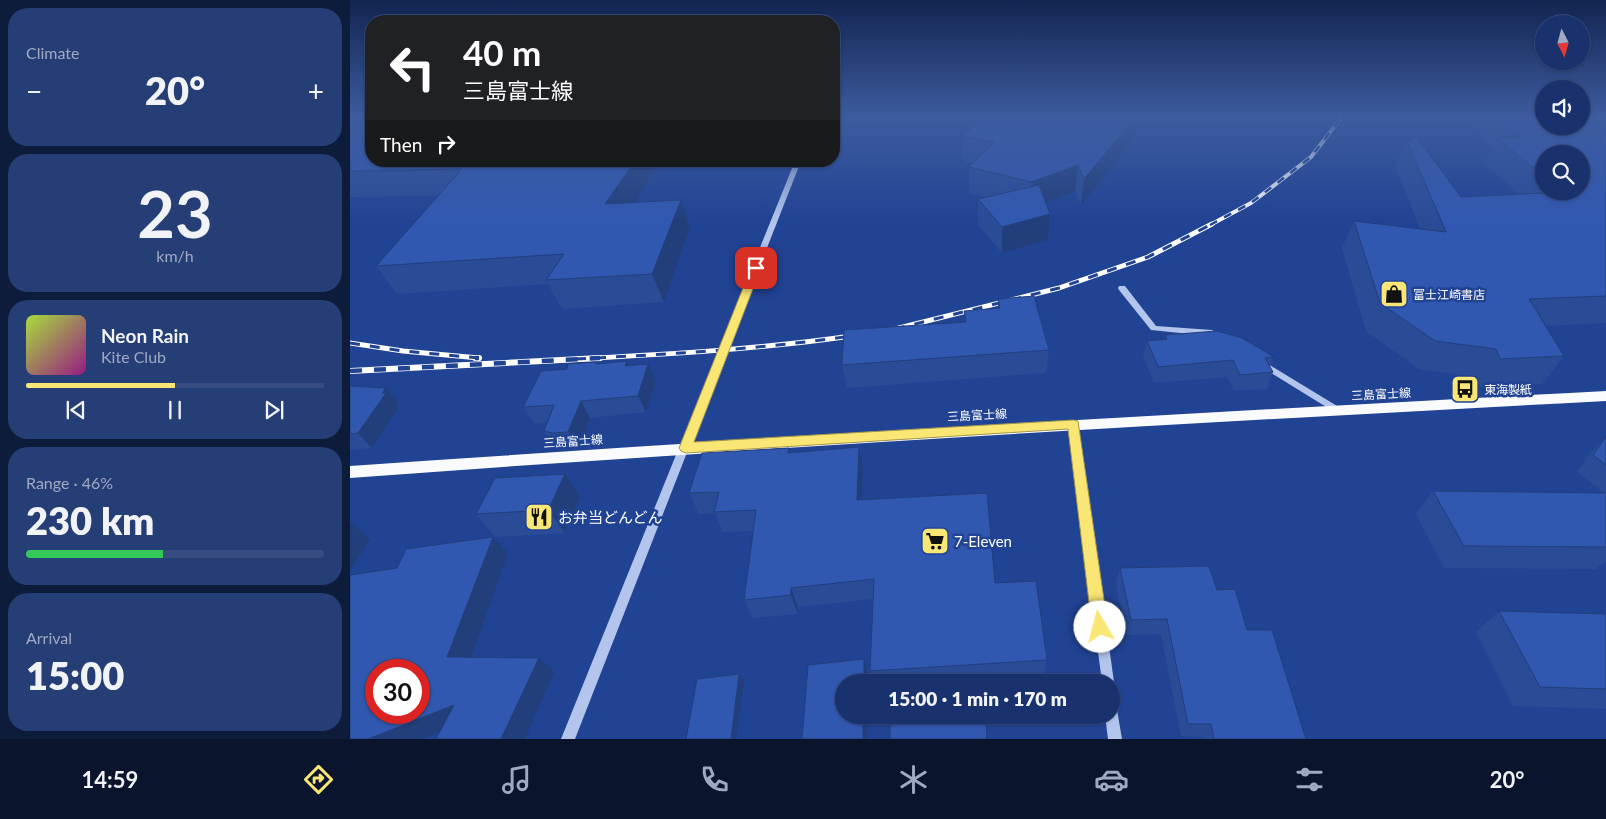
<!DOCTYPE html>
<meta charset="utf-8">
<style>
body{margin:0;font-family:Lato,"Noto Sans JP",sans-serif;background:#263e76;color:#f1f3f6;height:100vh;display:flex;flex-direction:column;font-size:19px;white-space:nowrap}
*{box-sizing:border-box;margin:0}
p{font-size:16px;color:#9faac2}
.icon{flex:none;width:28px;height:28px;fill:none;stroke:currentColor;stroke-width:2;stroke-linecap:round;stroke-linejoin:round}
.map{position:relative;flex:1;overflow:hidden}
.drawer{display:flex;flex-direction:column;gap:8px;padding:8px;background:#0e1c3c;width:350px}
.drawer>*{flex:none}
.banner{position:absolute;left:15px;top:15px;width:475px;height:152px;border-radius:20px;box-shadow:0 1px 4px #0004,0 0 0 1px #374d81;background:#202124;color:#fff;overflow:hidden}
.needle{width:32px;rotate:174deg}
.buttons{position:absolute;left:1185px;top:15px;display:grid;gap:10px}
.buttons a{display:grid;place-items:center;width:55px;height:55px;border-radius:50%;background:#19326e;box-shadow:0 1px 4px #0004,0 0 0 1px #374d81;font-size:25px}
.speed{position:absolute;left:15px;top:659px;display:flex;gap:10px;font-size:25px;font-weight:700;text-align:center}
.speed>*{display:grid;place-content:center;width:65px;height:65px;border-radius:50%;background:#19326e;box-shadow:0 1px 4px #0004,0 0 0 1px #374d81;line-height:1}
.speed .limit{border:8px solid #d22;background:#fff;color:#111}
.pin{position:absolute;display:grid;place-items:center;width:42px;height:42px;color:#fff;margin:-21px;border-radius:10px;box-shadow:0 2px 8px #0006}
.me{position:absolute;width:55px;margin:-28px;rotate:352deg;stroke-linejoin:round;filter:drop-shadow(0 0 4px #0008)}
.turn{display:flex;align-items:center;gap:18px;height:105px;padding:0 15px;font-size:22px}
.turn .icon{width:65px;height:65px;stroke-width:2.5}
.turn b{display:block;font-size:35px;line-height:42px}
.then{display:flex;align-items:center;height:48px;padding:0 15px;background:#0003;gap:10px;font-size:19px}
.big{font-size:38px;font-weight:800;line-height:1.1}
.drawer .widget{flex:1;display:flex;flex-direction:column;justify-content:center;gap:8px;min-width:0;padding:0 18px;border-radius:20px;background:#263e76}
.drawer .dial{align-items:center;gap:0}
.dial b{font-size:65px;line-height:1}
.song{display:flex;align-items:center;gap:15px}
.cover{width:60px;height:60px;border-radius:8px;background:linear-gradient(135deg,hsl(80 70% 55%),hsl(310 70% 35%))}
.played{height:5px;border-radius:2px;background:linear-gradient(90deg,#fae675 50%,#374d81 50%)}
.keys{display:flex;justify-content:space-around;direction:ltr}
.heat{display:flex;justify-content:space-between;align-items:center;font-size:28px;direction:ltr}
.charge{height:8px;border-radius:4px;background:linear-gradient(90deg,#34c759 46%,#374d81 0)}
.trip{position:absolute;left:485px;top:674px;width:285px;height:50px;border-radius:25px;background:#19326e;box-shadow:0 1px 4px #0004,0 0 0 1px #374d81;font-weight:800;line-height:50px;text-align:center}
.dock{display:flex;height:80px;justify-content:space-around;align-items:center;background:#0a142c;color:#9faac2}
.dock .icon{width:35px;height:35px}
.dock .active{color:#fae675}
.dock b{font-size:22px;color:#f1f3f6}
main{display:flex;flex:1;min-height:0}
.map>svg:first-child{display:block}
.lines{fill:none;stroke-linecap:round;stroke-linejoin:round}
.minor{fill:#b3c5ed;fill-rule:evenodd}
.major{fill:#fafbff;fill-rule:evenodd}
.rail-far2-casing{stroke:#fff;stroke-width:4}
.rail-far1-casing{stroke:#fff;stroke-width:5}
.rail-casing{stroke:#fff;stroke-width:6}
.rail-far2{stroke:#214393;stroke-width:2.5;stroke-dasharray:8;stroke-linecap:butt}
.rail-far1{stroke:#214393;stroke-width:3;stroke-dasharray:10;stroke-linecap:butt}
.rail{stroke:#214393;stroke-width:4.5;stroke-dasharray:12;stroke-linecap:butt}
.wall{fill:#2a4c97;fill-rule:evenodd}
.shaded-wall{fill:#223e7b}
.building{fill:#3158b0;stroke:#223e7b;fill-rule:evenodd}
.route{fill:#fae675;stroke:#a2964c}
.labels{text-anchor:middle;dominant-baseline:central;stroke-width:5;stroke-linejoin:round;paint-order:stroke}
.poi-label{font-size:12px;fill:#fff;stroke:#214393;text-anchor:start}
.street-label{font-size:12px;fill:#fff;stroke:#214393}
.near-poi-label{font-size:15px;fill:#fff;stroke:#214393;text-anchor:start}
</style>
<main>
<section class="drawer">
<div class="widget"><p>Climate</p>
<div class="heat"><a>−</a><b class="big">20°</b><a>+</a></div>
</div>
<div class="widget dial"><b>23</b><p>km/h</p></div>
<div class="widget">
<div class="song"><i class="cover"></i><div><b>Neon Rain</b><p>Kite Club</p></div></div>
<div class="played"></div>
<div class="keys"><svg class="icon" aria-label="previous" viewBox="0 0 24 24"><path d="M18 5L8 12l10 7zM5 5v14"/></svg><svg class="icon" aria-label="pause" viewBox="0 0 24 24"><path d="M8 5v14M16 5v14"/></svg><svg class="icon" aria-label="next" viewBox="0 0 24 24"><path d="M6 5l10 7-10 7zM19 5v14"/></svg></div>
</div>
<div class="widget"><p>Range · 46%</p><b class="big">230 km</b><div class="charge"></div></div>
<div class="widget"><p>Arrival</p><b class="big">15:00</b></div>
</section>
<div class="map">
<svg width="1256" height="739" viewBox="0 0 1256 739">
<rect width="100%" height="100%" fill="#214393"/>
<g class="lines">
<!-- minor -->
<g class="minor">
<polygon points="445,161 451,161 225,739 211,739"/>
<polygon points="769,286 775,286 806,326 862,330 870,335 866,338 860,336 801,330 769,290 768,288"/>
<polygon points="913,361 992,409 994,411 992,413 986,413 910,366 909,364"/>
<polygon points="723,420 726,421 728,424 764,682 761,687 761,682 752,682 718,424 720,421"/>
<polygon points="761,702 766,704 772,739 758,739 755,715 761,715"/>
</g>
<!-- major -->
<path class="major" d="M1256,391V401C837,423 418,447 0,478V466C418,437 837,413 1256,391Z"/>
<defs>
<polyline id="rail-far2" points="860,225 901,203 961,157 991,118"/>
<g id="rail-far1">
<polyline points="545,329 709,288 798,257 862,224"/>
<polyline points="0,343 53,351 129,358"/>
<path d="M226,359C321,354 414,349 508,335"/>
</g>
<g id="rail">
<polyline points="125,358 129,358"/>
<polyline points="0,371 250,358"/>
</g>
</defs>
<!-- rail-far2 casing -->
<use href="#rail-far2" class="rail-far2-casing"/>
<!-- rail-far1 casing -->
<use href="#rail-far1" class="rail-far1-casing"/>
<!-- rail casing -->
<use href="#rail" class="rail-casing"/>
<!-- rail-far2 -->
<use href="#rail-far2" class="rail-far2"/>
<!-- rail-far1 -->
<use href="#rail-far1" class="rail-far1"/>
<!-- rail -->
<use href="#rail" class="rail"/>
</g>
<!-- wall -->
<g class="wall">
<polygon points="0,118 21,161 311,161 285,202 331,200 340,227 314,302 212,309 198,284 47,294 26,266 88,196 0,197"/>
<polygon points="801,118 731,205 725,191 696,203 700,214 698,240 652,253 628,225 628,199 636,197 619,193 619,167 622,164 613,162 612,136"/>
<path d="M1109,118H1256V323L1195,326L1214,356L1192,384L1130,387L1126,377L1068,369L1016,331L992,248L1004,221L1070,229L1045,166L1057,141L1111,197L1169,194L1134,163L1142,149ZM1194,154L1231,191H1194Z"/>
<polygon points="648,299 699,350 696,373 497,388 492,365 615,322 614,311 648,309"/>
<polygon points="815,335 924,357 920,367 923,372 917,389 884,391 877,377 804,383 793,357 797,341 814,339"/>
<polygon points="246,362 247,364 280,366 306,381 296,412 240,418 229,449 213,450 205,447 194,431 197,423 185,424 173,407 217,369"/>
<polygon points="0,386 49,402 46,406 48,408 22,448 0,450"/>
<polygon points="1256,437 1256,561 1246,569 1094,568 1066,514 1083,491 1254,493 1227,472 1240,453"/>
<polygon points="440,453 513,468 512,500 645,583 697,660 694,678 614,682 523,682 520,671 523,599 448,607 448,614 403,618 394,600 403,531 373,532 365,513 349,514 339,493"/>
<polygon points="230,497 215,533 145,537 126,514"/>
<polygon points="770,568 867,590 897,630 956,739 853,739 853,737 831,736 811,634 776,635 766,583"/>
<polygon points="1149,611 1256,614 1256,709 1163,706 1126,632"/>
</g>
<!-- shaded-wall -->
<g class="shaded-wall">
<polygon points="785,118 801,118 731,205 734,179"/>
<polygon points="285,161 311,161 266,231 255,204"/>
<polygon points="728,165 725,191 680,209 681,182"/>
<polygon points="331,200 340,227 314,302 302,274"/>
<polygon points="700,214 698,240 652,253 652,227"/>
<polygon points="277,361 285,378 275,366"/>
<polygon points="298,364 306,381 296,412 288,396"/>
<polygon points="36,388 49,402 46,406 48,408 22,448 8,433"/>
<polygon points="231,401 240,418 229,449 218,432"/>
<polygon points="509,447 513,468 511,520 507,500"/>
<polygon points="215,474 230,497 215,533 198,510"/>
<polygon points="2,523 20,540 0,571 0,526"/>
<polygon points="143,537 158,553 116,672 97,657"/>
<polygon points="441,588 448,607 448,614 441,595"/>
<polygon points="189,658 204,672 175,739 151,739"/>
<polygon points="514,659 518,673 518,682 514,682"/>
<polygon points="389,674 394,681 386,739 381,739"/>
<polygon points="104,705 123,718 72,739 18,739"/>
<rect x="513" y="715" width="4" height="24"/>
</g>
<!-- building -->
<g class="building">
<polygon points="0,118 21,118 21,161 285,161 255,204 331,200 302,274 196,280 214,254 26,266 112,169 0,171"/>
<polygon points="635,118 785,118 734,179 728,165 681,182 619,167 644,142 612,136"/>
<polygon points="1147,118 1194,118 1194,126 1231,126 1231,118 1256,118 1256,296 1179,299 1214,356 1150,359 1146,349 1085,341 1030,303 1004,221 1096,232 1057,141 1066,137 1111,197 1213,192 1212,191 1231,191 1231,154 1194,154 1194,176 1148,139 1172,136 1152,122"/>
<polygon points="689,185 700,214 652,227 628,199"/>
<polygon points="684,296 699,350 492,365 494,330 616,322 614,311 650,308 648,299"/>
<polygon points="867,331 892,338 924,357 915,358 923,372 890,375 883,360 808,367 797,341 817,339 815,335"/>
<polygon points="277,361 275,366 298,364 288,396 231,401 218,432 202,433 194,431 204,405 173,407 191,371 217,369 218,364 246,362 246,364"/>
<polygon points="0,386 36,388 32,393 36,393 8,433 0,434"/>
<polygon points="1256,437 1256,465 1243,455"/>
<polygon points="509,447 507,500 637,493 645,583 686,581 697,660 520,671 524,579 441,588 441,595 394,600 406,510 364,512 369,492 339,493 352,453 439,448 438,453"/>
<polygon points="215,474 198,510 126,514 145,478"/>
<polygon points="1083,491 1256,493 1256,547 1114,546"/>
<path d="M143,537L97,657L189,658L151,739H86L104,705L18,739H0V575L47,568L56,549ZM26,670H69V712H26Z"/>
<polygon points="859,566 867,590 885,589 897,630 922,630 956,739 864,739 861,724 838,724 817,619 781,620 770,568"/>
<polygon points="1149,611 1256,614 1256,689 1190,687"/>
<polygon points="514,659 514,682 494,682 494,715 513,715 513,739 452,739 458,665"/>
<polygon points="389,674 381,739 336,739 347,679"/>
<polygon points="636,720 637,739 540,739 540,725"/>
</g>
<!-- sky -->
<linearGradient id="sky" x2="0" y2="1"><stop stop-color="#122551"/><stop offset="0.53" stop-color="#3d5b9e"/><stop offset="1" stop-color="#3d5b9e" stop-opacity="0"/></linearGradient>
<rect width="1256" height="221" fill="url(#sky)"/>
<!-- route -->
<polygon class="route" points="406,265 411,268 344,442 723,420 728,421 758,627 756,632 750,635 745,632 742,627 718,429 336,453 331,451 329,448 401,268"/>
<!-- icons -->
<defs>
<symbol id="shop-square" viewBox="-11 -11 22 22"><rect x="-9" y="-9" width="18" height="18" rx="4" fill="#fae675" stroke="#214393"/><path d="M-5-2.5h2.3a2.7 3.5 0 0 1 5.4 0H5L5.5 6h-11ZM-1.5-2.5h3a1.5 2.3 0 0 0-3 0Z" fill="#111"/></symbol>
<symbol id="bus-square" viewBox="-11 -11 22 22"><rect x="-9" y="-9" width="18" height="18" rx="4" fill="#fae675" stroke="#214393"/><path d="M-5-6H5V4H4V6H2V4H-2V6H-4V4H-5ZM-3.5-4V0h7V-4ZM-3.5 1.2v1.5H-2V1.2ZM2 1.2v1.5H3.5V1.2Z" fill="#111"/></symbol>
<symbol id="restaurant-square" viewBox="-11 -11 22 22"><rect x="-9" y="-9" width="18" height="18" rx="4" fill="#fae675" stroke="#214393"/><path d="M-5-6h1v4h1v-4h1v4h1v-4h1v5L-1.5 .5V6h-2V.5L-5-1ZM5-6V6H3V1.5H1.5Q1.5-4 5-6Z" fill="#111"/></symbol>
<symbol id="supermarket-square" viewBox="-11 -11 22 22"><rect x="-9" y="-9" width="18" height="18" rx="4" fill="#fae675" stroke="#214393"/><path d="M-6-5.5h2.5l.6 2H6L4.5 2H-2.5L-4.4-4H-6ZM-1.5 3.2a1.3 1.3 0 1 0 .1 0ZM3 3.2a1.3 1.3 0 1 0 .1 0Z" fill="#111"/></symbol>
</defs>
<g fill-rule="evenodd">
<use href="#shop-square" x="1028" y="278" width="32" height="32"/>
<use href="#bus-square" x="1099" y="373" width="32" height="32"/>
<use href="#restaurant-square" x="173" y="501" width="32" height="32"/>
<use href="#supermarket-square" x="569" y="525" width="32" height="32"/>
</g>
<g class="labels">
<!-- poi labels -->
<g class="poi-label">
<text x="1063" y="294">富士江崎書店</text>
<text x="1134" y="389">東海製紙</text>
</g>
<!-- street labels -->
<g class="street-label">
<text transform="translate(1031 394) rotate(-3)">三島富士線</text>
<text transform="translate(627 415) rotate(-3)">三島富士線</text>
<text transform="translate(223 441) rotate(-4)">三島富士線</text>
</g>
<!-- near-poi labels -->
<g class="near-poi-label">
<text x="208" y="517">お弁当どんどん</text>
<text x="604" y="541">7-Eleven</text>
</g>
</g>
</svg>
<div class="buttons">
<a><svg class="needle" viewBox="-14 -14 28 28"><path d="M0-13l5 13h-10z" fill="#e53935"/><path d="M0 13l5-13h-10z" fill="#9faac2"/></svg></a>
<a><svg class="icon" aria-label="sound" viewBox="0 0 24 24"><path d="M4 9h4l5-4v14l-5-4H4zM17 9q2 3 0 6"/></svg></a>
<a><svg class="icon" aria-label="search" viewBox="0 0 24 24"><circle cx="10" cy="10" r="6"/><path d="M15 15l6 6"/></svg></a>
</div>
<div class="speed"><div class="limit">30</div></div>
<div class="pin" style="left:406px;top:268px;background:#d93025"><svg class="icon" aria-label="arrive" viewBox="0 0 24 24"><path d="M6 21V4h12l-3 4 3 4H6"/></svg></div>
<svg class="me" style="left:750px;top:627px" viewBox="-20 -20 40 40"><circle r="19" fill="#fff"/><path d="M0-13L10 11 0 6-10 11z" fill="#fae675"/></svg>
<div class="trip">15:00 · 1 min · 170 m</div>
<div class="banner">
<div class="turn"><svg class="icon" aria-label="left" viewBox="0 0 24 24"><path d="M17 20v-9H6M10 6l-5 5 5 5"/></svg><div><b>40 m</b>三島富士線</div></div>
<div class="then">Then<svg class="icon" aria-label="right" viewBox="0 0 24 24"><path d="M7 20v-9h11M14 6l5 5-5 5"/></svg></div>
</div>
</div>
</main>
<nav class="dock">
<b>14:59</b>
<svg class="icon active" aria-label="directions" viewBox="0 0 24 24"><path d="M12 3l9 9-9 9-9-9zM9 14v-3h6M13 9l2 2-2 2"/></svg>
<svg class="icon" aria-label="music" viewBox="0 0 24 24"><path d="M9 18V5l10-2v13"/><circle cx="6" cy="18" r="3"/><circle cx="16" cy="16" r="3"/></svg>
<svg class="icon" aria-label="phone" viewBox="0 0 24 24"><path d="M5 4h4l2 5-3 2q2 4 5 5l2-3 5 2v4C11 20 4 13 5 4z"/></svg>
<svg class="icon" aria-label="climate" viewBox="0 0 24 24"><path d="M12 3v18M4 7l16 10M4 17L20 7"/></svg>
<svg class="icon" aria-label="car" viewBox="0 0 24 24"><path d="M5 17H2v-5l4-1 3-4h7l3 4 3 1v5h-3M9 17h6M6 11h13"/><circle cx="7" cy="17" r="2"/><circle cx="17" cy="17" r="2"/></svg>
<svg class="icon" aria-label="filters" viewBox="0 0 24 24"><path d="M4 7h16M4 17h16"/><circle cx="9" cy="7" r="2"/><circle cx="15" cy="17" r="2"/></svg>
<b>20°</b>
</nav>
